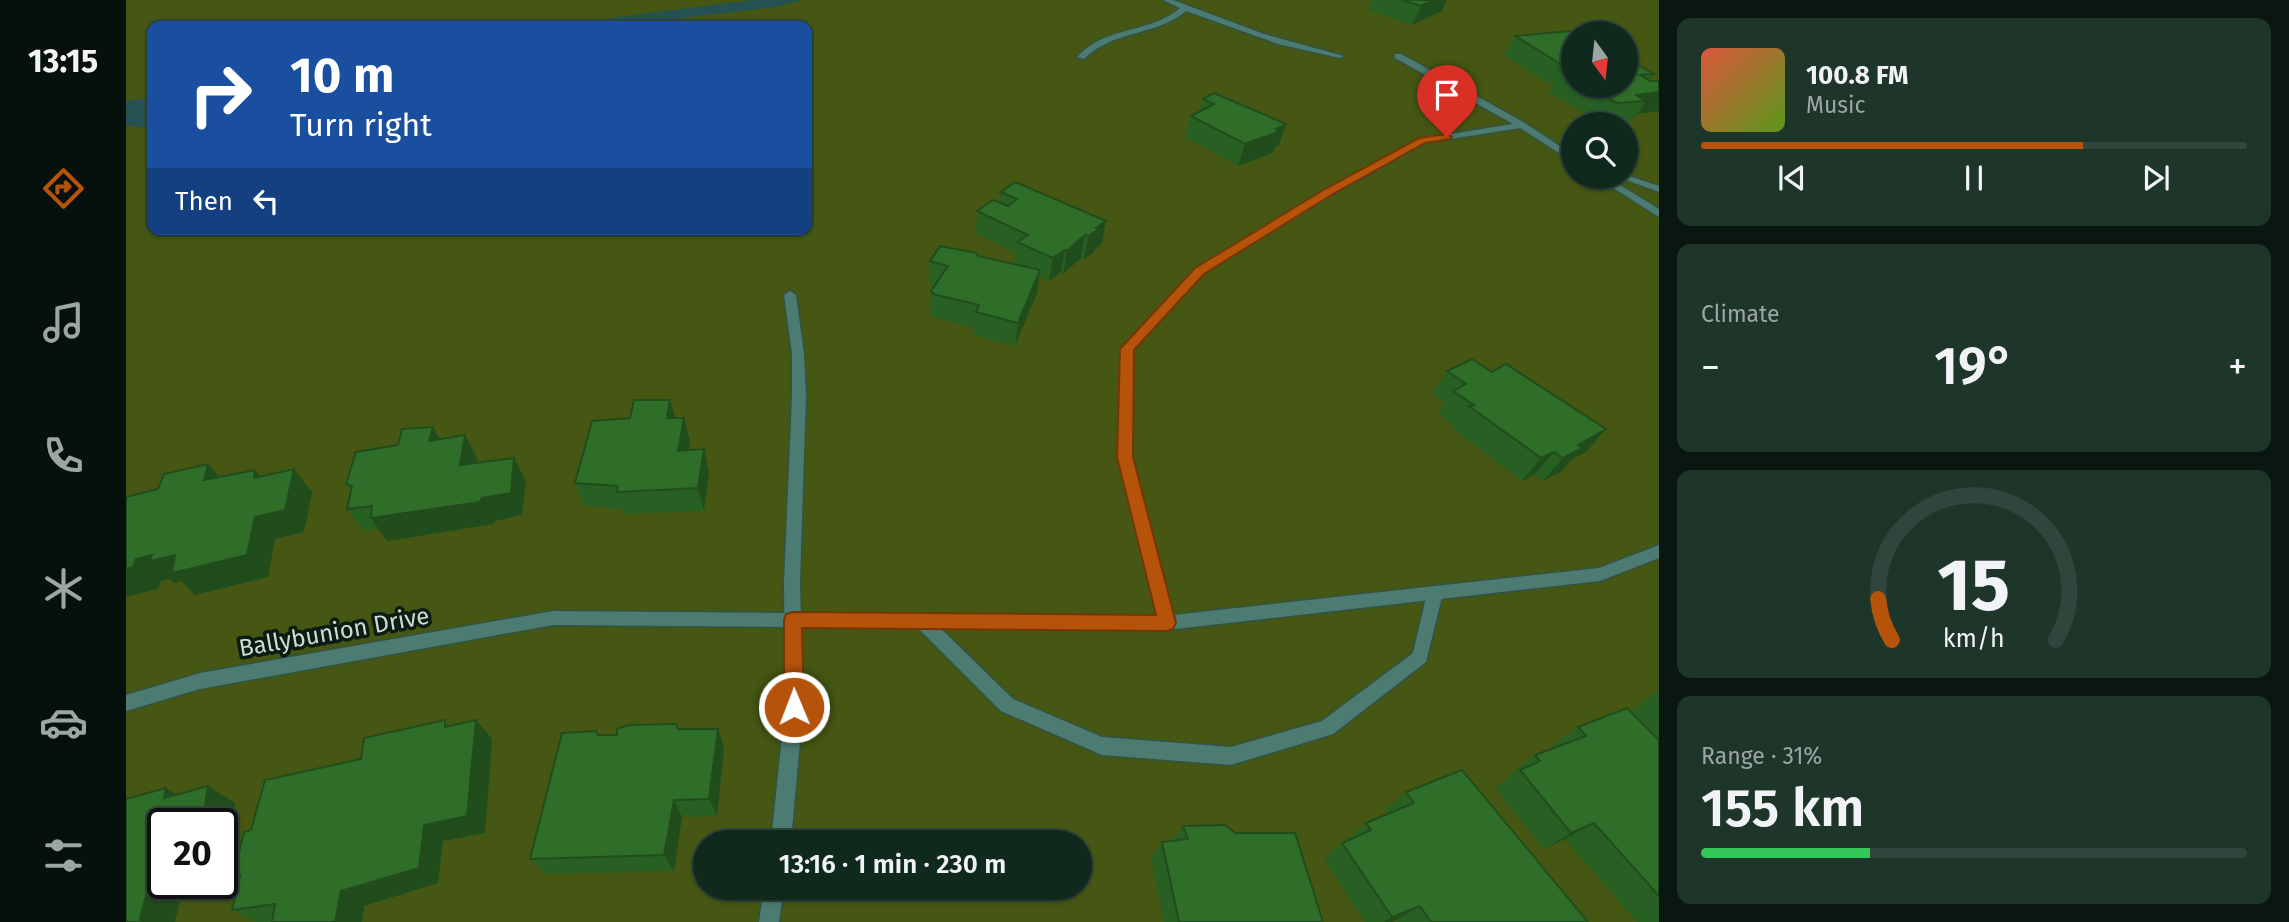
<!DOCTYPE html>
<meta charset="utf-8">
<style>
body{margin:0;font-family:"Fira Sans",sans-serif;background:#1e352a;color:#f1f3f6;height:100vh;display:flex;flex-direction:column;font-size:26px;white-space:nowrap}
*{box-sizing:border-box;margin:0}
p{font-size:23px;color:#9ca6a4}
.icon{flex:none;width:38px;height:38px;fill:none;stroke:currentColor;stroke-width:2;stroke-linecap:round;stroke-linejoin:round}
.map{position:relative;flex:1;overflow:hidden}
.drawer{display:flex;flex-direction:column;gap:18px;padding:18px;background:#091710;width:630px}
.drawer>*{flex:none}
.top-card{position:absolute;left:21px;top:21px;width:665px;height:214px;border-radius:14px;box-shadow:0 2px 5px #0004,0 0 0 2px #30453b;background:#1a4fa0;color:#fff;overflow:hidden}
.needle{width:46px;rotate:165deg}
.controls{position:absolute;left:1435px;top:21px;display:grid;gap:14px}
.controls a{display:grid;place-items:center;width:77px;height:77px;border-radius:50%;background:#10291d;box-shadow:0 2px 5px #0004,0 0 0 2px #30453b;font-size:35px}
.speed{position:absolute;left:21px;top:808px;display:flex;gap:14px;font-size:35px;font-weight:700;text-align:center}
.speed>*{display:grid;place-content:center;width:91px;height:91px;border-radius:50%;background:#10291d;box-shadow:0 2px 5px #0004,0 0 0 2px #30453b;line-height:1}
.speed .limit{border:4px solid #111;border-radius:10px;background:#fff;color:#111}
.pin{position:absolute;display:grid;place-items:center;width:60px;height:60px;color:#fff;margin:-72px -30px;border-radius:50% 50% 50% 0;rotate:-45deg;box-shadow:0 0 7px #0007}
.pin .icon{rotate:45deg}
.me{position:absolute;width:77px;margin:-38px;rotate:359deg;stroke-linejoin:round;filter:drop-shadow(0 0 5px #0008)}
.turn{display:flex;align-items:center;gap:24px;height:147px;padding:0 28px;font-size:32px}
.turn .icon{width:91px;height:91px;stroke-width:2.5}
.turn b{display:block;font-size:49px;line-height:60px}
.then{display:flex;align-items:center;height:66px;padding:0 28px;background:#0003;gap:14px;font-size:26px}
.big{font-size:52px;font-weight:600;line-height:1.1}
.drawer .tile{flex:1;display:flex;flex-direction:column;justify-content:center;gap:10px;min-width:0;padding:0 24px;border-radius:14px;background:#1e352a}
.drawer .dial{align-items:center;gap:0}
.dial svg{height:182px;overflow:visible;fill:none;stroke:#30453b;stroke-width:7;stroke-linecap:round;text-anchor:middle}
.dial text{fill:#f1f3f6;stroke:none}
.song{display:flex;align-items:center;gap:21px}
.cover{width:84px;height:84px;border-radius:10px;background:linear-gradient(135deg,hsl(10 70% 55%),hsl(90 70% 35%))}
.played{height:7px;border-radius:4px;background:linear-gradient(90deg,#b45309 70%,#30453b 70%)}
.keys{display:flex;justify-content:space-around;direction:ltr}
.heat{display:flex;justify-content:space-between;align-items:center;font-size:38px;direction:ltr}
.charge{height:10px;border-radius:5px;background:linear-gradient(90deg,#34c759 31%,#30453b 0)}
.trip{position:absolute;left:567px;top:830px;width:399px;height:70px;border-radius:35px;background:#10291d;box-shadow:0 2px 5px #0004,0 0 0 2px #30453b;font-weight:600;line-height:70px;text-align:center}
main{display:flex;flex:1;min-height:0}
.tabs{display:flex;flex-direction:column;width:126px;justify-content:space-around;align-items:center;background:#06100c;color:#9ca6a4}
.tabs .icon{width:49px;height:49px}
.tabs .on{color:#b45309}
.tabs b{font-size:32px;color:#f1f3f6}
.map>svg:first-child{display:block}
.green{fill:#455713;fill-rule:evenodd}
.water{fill:#255152}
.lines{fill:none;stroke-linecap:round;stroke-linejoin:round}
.lane-casing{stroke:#335243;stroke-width:3}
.street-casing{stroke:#335243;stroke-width:3}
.lane{fill:#4c7b71;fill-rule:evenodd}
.street{fill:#4c7b71;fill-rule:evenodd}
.wall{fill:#285f23}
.shaded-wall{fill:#214d1d}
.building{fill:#2f6e29;stroke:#214d1d;stroke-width:2}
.route{fill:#b45309;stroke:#753606;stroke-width:2}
.labels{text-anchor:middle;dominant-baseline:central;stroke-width:7;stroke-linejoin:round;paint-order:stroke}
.near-street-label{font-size:24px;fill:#cbded3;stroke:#0d1b14}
</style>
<main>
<nav class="tabs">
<b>13:15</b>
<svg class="icon on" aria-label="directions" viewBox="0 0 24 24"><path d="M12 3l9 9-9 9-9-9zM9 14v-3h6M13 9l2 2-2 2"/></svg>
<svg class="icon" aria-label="music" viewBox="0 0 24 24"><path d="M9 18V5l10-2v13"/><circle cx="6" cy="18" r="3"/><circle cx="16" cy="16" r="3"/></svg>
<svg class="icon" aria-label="phone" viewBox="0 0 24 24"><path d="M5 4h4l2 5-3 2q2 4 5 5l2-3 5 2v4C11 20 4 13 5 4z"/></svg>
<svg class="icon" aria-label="climate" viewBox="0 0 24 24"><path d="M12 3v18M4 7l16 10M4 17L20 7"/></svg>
<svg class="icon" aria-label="car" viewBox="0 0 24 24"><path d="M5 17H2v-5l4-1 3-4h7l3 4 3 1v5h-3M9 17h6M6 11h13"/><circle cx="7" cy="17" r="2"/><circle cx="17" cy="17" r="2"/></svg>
<svg class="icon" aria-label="filters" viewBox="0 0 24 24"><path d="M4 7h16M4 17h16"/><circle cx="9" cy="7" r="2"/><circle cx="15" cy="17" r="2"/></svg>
</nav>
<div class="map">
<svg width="1533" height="922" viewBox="0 0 1533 922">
<rect width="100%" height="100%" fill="#163727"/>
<!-- green -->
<path class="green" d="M0,0H1533V922H0ZM26,26H681V229H26ZM1447,33H1500V86H1447ZM1447,124H1500V177H1447ZM37,824H96V884H37ZM579,842H954V887H579Z"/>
<!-- water -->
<g class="water">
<polygon points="626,0 677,0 650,7 546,19 453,26 459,21"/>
<polygon points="26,98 26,129 0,125 0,101"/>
</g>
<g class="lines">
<defs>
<g id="lane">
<path d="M1037,0H1047L1138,34L1218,56L1214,58L1152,44L1060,11C1031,36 989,29 958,59L951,57C980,25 1024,34 1054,8Z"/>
<polygon points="1500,175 1533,186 1533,192 1492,177 1500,177"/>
<polygon points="664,291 670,295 678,354 680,396 674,582 677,707 665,842 645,842 659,707 658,582 666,396 666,354 658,295"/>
<polygon points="1309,586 1315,588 1317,593 1300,662 1207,734 1105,765 976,755 875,711 790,626 788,621 790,616 796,614 802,616 887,699 976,737 1105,747 1196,721 1287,653 1301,593 1303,588"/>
<polygon points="638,887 658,887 653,922 633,922"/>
</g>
<g id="street">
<polygon points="1269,54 1275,54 1399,123 1447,155 1447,162 1394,128 1299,143 1207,194 1078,273 1007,350 1006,457 1047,615 1473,568 1533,545 1533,558 1474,581 1041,630 427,625 74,689 0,711 0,695 74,673 427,611 1031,616 992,457 995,349 1070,269 1199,190 1293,139 1387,124 1269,58"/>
<polygon points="1470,177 1481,177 1533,209 1533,217"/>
</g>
</defs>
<!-- lane casing -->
<use href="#lane" class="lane-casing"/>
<!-- street casing -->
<use href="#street" class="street-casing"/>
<!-- lane -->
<use href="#lane" class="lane"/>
<!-- street -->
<use href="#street" class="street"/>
</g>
<!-- wall -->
<g class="wall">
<polygon points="1246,0 1321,0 1316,11 1286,25 1242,10"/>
<polygon points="1447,33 1447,86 1500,86 1500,66 1528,74 1523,81 1533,81 1533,111 1511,114 1506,122 1478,124 1422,92 1428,82 1422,83 1378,55 1389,36"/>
<polygon points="1077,99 1160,124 1153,145 1149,147 1147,153 1112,166 1059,137 1065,116 1073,112"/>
<polygon points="875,192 980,221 976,243 969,249 968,252 958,259 955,258 937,274 935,272 923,281 913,276 911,293 889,346 848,335 848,328 806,317 804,314 805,291 809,286 804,284 804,261 852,256 888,264 890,253 850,233 851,211 874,203"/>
<polygon points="1321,371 1460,452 1445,460 1436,471 1417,481 1408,475 1396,481 1327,429 1329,427 1312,414 1319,403 1306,394"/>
<polygon points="544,400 549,418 564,441 562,450 578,449 583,472 578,511 499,514 497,509 459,506 449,483 504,418"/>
<polygon points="339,435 351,458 351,463 400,481 396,515 369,521 367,524 261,541 253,529 238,531 221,509 225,491 220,484 314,439"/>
<polygon points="1533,690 1533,738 1506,711 1515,705 1514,703"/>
<polygon points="319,720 324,726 350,720 366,739 359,833 317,841 312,883 238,906 236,922 130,922 106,910 113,880 107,876 125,830 235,759"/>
<polygon points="1452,727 1533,740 1533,922 1511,922 1439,839 1418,849 1369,788 1386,775 1384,774 1409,755 1428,748 1426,746"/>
<polygon points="553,729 592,729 598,747 591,816 556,817 548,871 420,874 404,859 470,731 472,735 491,735"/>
<polygon points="1280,792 1462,922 1272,922 1271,920 1266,922 1239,922 1198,859 1216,843 1222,841 1221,839 1240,823 1263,814 1260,809"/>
<polygon points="1057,826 1197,922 1038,922 1025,858 1036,842 1046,841"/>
</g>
<!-- shaded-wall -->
<g class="shaded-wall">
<polygon points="1306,0 1321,0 1316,11 1286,25 1295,6"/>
<polygon points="1533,92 1533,111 1511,114 1520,101 1510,95"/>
<polygon points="1160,124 1153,145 1149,147 1147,153 1112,166 1119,144"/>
<polygon points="980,221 976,243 969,249 968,252 958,259 962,236"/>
<polygon points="959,235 955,258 937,274 941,251"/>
<polygon points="939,250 935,272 923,281 927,258"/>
<polygon points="914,270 911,293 889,346 892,323"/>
<polygon points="544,400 551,423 541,418"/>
<polygon points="558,418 564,441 559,473 552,451"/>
<polygon points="307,427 320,450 303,441"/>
<polygon points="1480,429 1460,452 1445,460 1436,471 1417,481 1437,458 1452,445"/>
<polygon points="339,435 351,458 347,487 334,465"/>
<polygon points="578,449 583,472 578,511 572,488"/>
<polygon points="1428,452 1408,475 1396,481 1415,458"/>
<polygon points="388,458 400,481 396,515 369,521 367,524 261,541 245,518"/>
<polygon points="82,464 102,487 78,480"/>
<polygon points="168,469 186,492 178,532 149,539 142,577 69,595 55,581 48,583 43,579 35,581 32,589 0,597 0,569 10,559 26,555 49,555 129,517"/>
<polygon points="129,470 148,492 128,478"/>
<polygon points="350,720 366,739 359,833 317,841 312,883 238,906 236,922 209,922 215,891 298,825"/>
<polygon points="592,729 598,747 591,816 583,799"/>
<polygon points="82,786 109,803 100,866 96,868 96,824 76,824"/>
<polygon points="40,788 68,805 38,798"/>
<polygon points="548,800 556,817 548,871 538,855"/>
<polygon points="1468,823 1439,839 1418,849 1445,833"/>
<polygon points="37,863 37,884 58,884 49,922 13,922 28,866"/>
<polygon points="1294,906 1271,920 1266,922 1258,922 1266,917"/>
</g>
<!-- building -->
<g class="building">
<polygon points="1276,0 1308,0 1295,6"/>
<polygon points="1456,30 1460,33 1447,33 1447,61 1433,63 1389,36"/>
<polygon points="1512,65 1528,74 1514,75 1524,81 1533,81 1533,92 1510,95 1520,101 1491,103 1460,86 1500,86 1500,66"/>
<polygon points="1447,70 1447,79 1434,71"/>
<polygon points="1088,93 1160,124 1150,129 1154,131 1119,144 1065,116 1088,104 1077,99"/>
<polygon points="889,182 980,221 970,228 972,230 962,236 959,235 941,251 939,250 927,258 891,242 902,235 851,211 867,200 882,206 891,199 875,192"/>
<polygon points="814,246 850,253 852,256 914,270 892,323 850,312 853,305 807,294 805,291 822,266 804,261"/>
<polygon points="1346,359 1366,372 1380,364 1480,429 1452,445 1456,448 1437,458 1428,452 1415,458 1343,406 1348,405 1327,391 1340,384 1321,371"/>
<polygon points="508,400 544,400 541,418 558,418 552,451 578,449 572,488 491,492 491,486 449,483 466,421 504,418"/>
<polygon points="307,427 303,441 339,435 334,465 388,458 385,493 356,498 354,502 245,518 246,506 221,509 226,486 220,484 230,452 272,445 276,429"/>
<polygon points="82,464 78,480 129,470 128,478 168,469 159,510 129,517 121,555 46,573 49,555 24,561 26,555 10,559 7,567 0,569 0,497 32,489 38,474"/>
<polygon points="1501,708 1533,740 1533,896 1468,823 1445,833 1394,770 1414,761 1409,755 1460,736 1452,727"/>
<polygon points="319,720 319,727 350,720 341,816 298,825 293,868 215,891 209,922 146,922 149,904 106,910 114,876 107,876 118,832 125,830 139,780 235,759 238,738"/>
<polygon points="550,724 552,729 592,729 583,799 548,800 538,855 404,859 436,733 470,731 472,735 491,735 491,729 503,725"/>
<polygon points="1336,770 1462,922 1305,922 1294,906 1266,917 1216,843 1245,830 1240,823 1288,803 1280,792"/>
<polygon points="82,786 76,824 37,824 37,863 28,866 13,922 0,922 0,799 40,788 38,798"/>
<polygon points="1099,825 1109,833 1169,833 1197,922 1053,922 1036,842 1062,839 1057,826"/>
</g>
<!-- route -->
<polygon class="route" points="1321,134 1326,137 1325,139 1299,143 1207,194 1078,274 1008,350 1007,457 1050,623 1047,629 1041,631 676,628 678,707 675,714 668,717 661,714 658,707 658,620 660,614 667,612 1030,615 991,457 994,349 1069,268 1199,189 1293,138"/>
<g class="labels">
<!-- near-street labels -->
<g class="near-street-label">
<text transform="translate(208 632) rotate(-10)">Ballybunion Drive</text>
</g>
</g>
</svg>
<div class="controls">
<a><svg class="needle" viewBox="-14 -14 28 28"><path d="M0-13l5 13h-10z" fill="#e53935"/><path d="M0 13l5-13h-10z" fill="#9ca6a4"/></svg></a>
<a><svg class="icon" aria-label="search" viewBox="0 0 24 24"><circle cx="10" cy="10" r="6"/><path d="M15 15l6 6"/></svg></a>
</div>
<div class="speed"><div class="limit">20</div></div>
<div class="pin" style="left:1321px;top:137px;background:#d93025"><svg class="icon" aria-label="arrive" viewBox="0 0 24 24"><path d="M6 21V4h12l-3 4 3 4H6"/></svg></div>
<svg class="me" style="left:668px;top:707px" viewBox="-20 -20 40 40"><circle r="17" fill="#b45309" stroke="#fff" stroke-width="3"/><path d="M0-11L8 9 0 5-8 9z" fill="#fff"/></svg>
<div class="trip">13:16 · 1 min · 230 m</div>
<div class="top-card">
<div class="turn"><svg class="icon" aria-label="right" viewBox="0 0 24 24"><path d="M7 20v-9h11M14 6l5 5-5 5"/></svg><div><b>10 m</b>Turn right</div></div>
<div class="then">Then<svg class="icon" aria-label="left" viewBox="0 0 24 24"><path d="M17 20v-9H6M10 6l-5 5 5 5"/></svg></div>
</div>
</div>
<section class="drawer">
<div class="tile">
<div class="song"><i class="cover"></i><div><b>100.8 FM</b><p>Music</p></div></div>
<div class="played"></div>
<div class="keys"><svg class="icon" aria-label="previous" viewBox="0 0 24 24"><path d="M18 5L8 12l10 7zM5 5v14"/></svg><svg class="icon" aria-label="pause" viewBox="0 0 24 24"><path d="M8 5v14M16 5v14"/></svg><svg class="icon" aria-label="next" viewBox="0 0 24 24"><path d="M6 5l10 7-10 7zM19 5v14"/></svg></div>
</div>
<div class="tile"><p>Climate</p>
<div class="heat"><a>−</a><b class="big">19°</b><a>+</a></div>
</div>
<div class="tile dial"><svg viewBox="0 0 100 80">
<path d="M14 69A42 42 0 1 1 86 69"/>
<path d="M14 69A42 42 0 0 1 8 51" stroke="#b45309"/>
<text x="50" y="56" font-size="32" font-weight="700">15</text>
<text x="50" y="72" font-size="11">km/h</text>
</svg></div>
<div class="tile"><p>Range · 31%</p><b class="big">155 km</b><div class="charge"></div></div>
</section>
</main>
